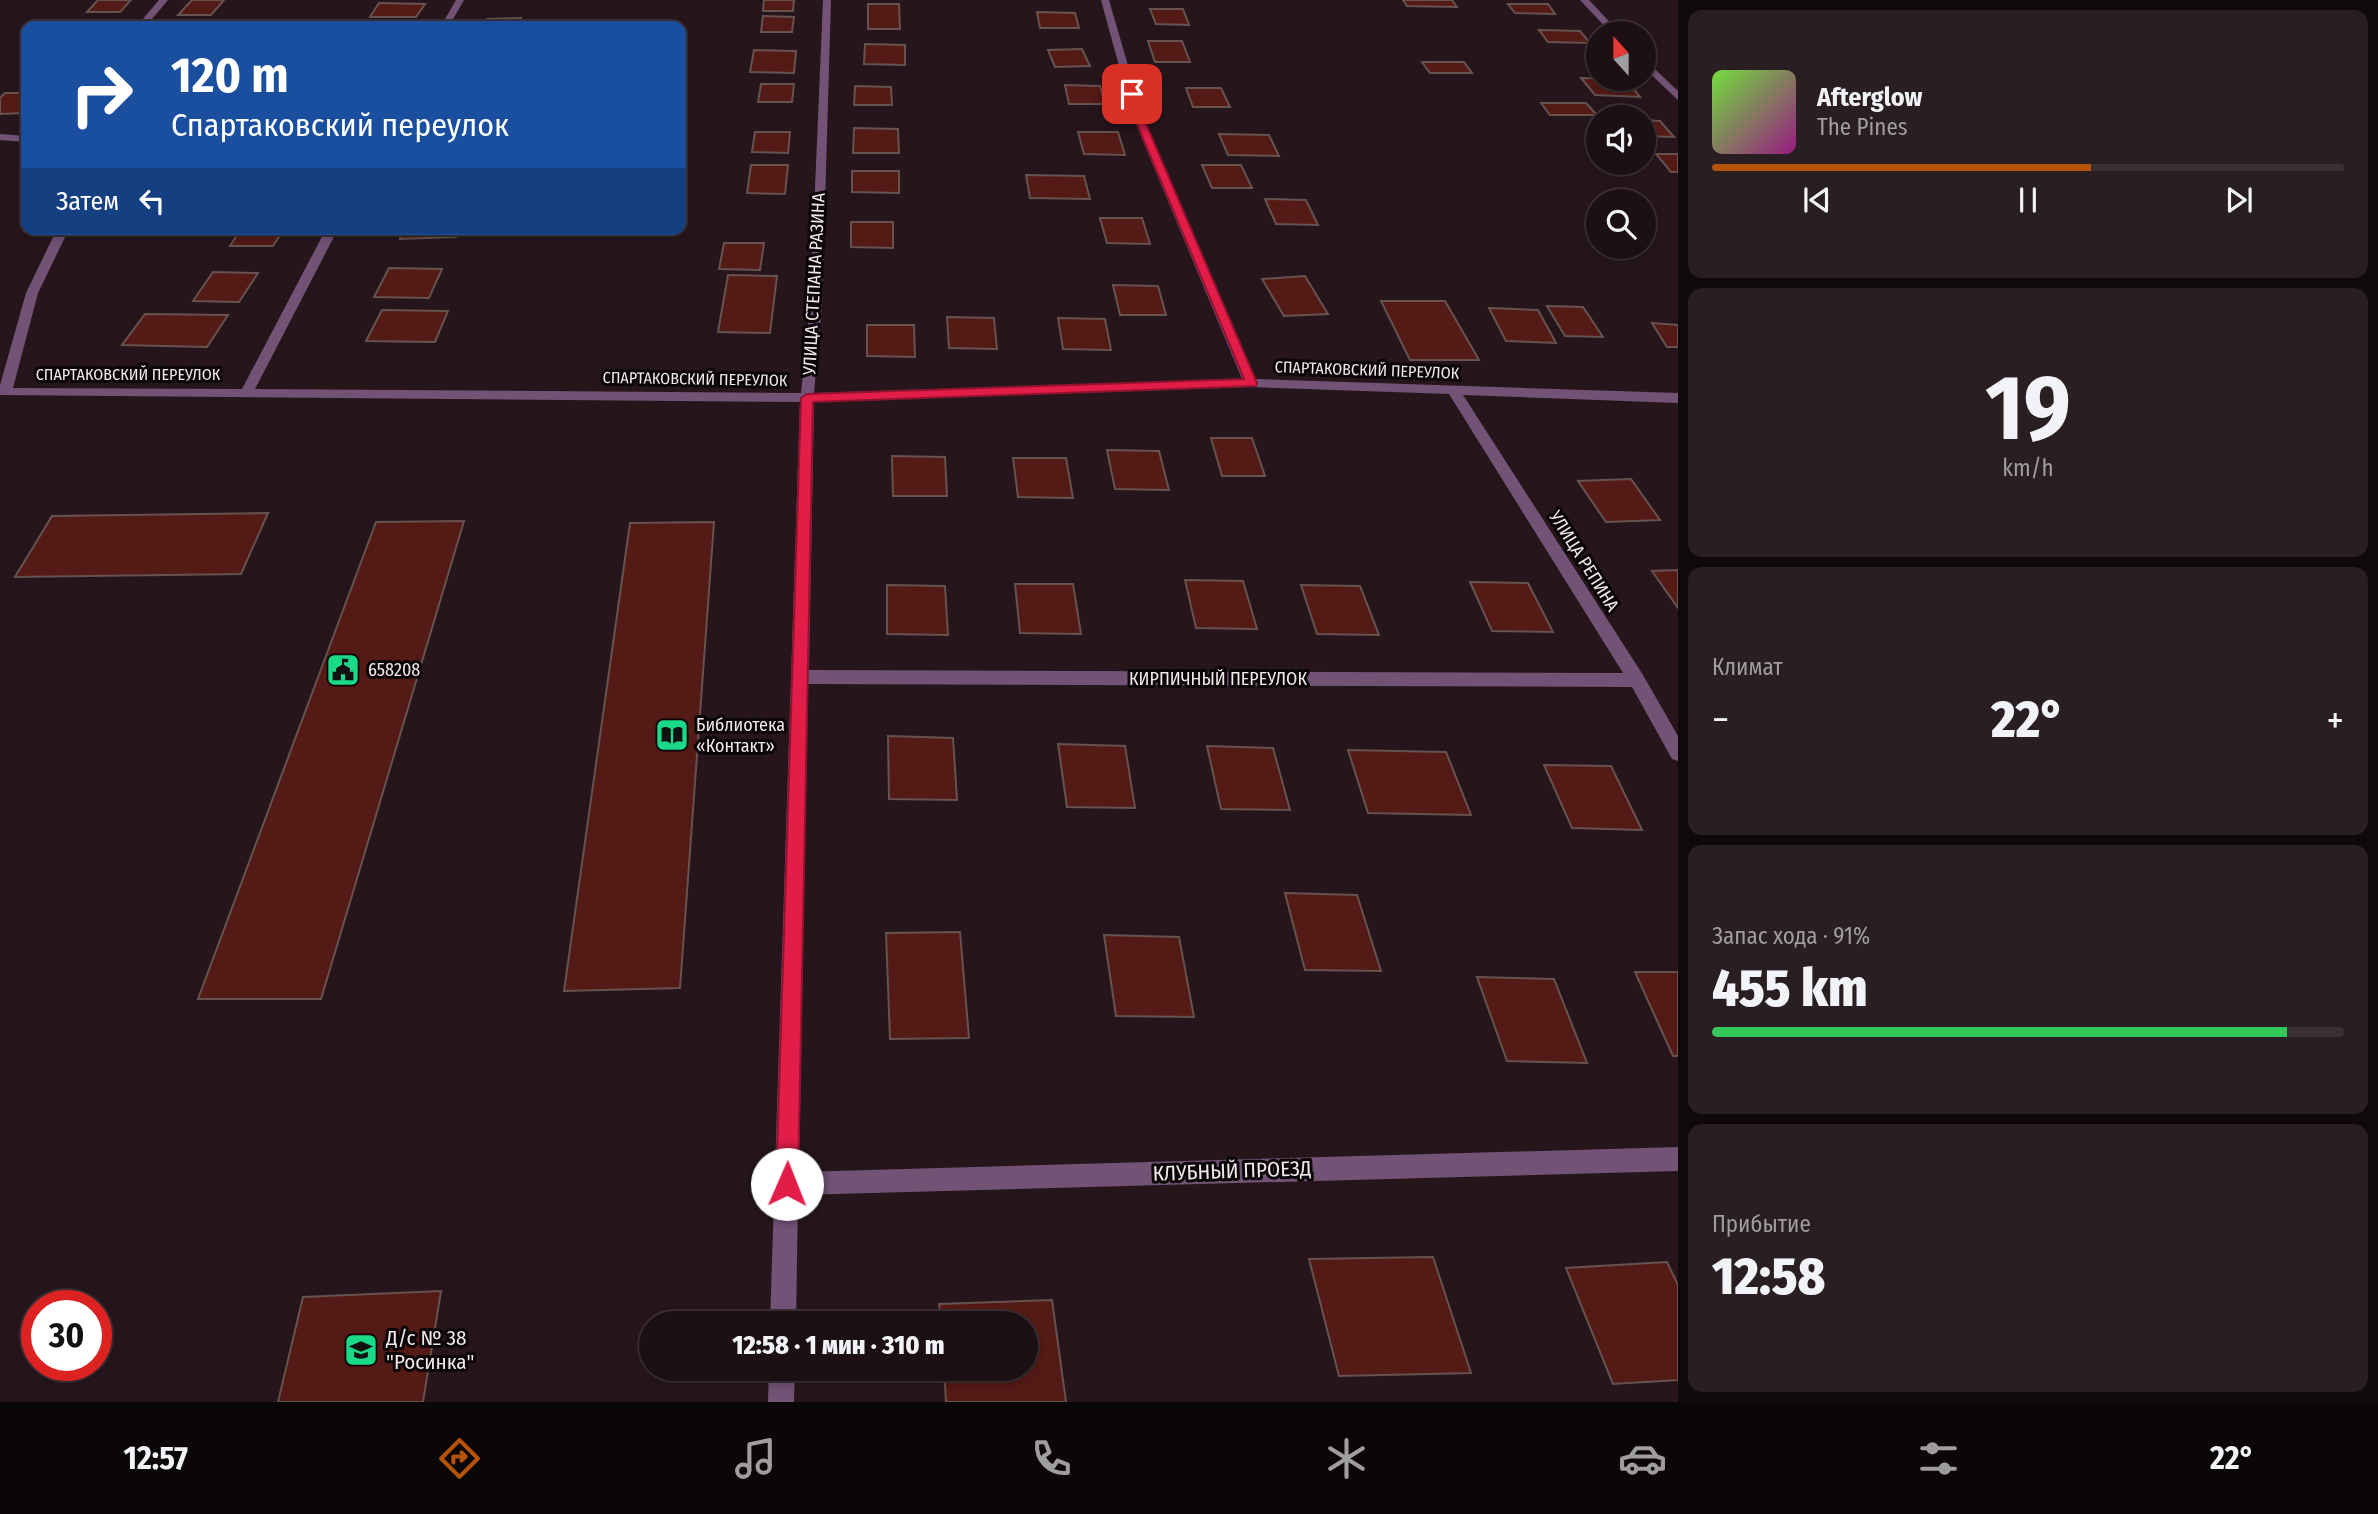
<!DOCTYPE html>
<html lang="ru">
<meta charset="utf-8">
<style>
body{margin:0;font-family:"Fira Sans Condensed",sans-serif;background:#291e22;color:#f1f3f6;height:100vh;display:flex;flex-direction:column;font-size:26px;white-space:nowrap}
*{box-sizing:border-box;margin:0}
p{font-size:23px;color:#a09da0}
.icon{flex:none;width:38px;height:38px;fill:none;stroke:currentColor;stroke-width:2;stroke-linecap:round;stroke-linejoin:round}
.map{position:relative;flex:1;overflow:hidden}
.panel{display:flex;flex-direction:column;gap:10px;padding:10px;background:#0f090c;width:700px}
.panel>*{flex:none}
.guide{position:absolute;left:21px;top:21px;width:665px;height:214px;border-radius:14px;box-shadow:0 4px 10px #0003,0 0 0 2px #3a3034;background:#1a4fa0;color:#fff;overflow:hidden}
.needle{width:46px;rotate:339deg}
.buttons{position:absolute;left:1586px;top:21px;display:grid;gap:14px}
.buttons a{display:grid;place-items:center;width:70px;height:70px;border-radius:50%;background:#1c1015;box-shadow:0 4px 10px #0003,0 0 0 2px #3a3034;font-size:35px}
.speed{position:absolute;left:21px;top:1290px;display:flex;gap:14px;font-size:35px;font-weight:700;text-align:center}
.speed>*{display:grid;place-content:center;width:91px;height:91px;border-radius:50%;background:#1c1015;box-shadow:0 4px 10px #0003,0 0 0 2px #3a3034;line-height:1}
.speed .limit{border:10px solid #d22;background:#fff;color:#111}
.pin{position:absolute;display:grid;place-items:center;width:60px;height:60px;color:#fff;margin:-30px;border-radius:14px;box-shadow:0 4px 10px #0006}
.me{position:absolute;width:77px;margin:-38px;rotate:1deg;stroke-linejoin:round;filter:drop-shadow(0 0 5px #0008)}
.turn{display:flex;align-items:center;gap:24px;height:147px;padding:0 35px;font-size:32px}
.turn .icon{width:91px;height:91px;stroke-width:2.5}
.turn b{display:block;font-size:49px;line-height:60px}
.then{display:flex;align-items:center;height:66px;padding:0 35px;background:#0003;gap:14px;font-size:26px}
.big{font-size:52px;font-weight:800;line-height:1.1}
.panel .widget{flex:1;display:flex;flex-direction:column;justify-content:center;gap:10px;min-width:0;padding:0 24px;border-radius:14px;background:#291e22}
.panel .dial{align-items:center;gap:0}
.dial b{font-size:91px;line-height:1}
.song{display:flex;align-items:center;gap:21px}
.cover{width:84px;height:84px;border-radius:10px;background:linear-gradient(135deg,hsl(100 70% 55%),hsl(310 70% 35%))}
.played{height:7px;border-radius:4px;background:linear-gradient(90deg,#b45309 60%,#3a3034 60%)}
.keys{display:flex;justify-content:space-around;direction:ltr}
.heat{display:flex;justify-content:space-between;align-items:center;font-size:38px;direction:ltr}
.charge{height:10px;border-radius:5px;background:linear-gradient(90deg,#34c759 91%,#3a3034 0)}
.trip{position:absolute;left:639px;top:1311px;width:399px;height:70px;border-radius:35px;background:#1c1015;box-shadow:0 4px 10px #0003,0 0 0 2px #3a3034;font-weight:800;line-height:70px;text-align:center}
.tab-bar{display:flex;height:112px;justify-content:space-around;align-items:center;background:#0b0608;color:#a09da0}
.tab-bar .icon{width:49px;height:49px}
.tab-bar .on{color:#b45309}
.tab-bar b{font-size:32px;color:#f1f3f6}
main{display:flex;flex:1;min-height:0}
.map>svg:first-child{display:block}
.building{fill:#541a15;stroke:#66524f;stroke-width:2}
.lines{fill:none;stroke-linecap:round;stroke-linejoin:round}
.minor{fill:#725376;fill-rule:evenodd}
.tertiary{fill:#725376;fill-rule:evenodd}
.route{fill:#e11d48;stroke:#92132f;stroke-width:2}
.labels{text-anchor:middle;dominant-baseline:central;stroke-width:6;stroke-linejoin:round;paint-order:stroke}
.far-street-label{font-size:16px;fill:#f2e7eb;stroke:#0a0507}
.street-label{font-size:18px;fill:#f2e7eb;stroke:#0a0507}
.poi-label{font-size:18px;fill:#f2e7eb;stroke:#0a0507;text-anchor:start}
.near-street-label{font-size:21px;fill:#f2e7eb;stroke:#0a0507}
.near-poi-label{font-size:21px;fill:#f2e7eb;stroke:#0a0507;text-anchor:start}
</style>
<main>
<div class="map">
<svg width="1678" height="1402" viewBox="0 0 1678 1402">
<rect width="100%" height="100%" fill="#26161c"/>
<!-- building -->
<g class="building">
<polygon points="98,0 131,0 120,12 87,12"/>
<polygon points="192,0 224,0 211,15 178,15"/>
<polygon points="764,0 794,0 793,11 763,11"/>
<polygon points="1403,0 1452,0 1457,7 1407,6"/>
<polygon points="379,3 425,4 416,17 370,17"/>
<polygon points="868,4 899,4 900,29 868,29"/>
<polygon points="1508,4 1548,4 1555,14 1515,13"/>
<polygon points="1150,9 1183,9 1189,25 1156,24"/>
<polygon points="1037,12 1075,13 1079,28 1040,28"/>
<polygon points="763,16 794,17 792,32 761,32"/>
<polygon points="521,18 519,26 485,26 487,19"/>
<polygon points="1539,30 1580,31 1590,43 1548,42"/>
<polygon points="1148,41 1182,41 1190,62 1155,62"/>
<polygon points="865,44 905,45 905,65 864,64"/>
<polygon points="1082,49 1090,66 1055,67 1048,50"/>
<polygon points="754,50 796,51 794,73 750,72"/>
<polygon points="1422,62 1464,62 1472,73 1430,73"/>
<polygon points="1581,78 1625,79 1640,97 1595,95"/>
<polygon points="761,84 794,84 792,102 758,102"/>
<polygon points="1065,85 1100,86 1105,104 1069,104"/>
<polygon points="855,86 891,87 892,105 854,105"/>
<polygon points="1186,88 1221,88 1230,107 1193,107"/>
<polygon points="5,93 26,93 26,110 24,113 0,114 0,98"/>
<polygon points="1541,103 1586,103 1597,115 1550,115"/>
<polygon points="1643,120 1660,121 1674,137 1643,136"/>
<polygon points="854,128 898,129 899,153 853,153"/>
<polygon points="755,132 790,132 788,153 752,152"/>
<polygon points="1078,132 1118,132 1125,155 1084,154"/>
<polygon points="1219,134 1269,135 1279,156 1228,155"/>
<polygon points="1656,154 1678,154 1678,172 1671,172"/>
<polygon points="751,165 788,165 785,194 747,193"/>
<polygon points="1202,165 1241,165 1252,188 1212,188"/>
<polygon points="852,171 899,171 899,193 852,192"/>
<polygon points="1026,175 1084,176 1090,199 1030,198"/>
<polygon points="1265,199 1306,200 1318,225 1276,224"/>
<polygon points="1100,218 1142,218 1150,244 1107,243"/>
<polygon points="851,222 893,222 893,248 851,247"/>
<polygon points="241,229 284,229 273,246 230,246"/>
<polygon points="403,229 459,229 456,237 400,239"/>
<polygon points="724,243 764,243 760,270 719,269"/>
<polygon points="389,268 442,269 429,298 374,297"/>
<polygon points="213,272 258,273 239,302 193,301"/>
<polygon points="728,275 777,276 770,333 718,332"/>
<polygon points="1305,276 1328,314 1284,316 1262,279"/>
<polygon points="1113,285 1158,286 1166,315 1120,315"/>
<polygon points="1381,301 1445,301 1479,360 1410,360"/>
<polygon points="1547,306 1583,307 1603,337 1565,336"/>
<polygon points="1489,308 1538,310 1556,343 1506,341"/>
<polygon points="382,310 448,311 435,342 366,341"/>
<polygon points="145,314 228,315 207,347 122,345"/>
<polygon points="947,317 994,318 997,349 949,348"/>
<polygon points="1058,318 1105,319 1111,350 1063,349"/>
<polygon points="1652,323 1678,325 1678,347 1667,347"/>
<polygon points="867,325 914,325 915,357 867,356"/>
<polygon points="1211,438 1252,438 1265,476 1222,476"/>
<polygon points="1107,450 1159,451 1169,490 1115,489"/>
<polygon points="892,456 945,457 947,496 893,496"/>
<polygon points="1013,458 1066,458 1073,498 1018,497"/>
<polygon points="1631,479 1660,520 1606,522 1578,481"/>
<polygon points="268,513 241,574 15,577 52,516"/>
<polygon points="464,521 321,999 198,999 376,522"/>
<polygon points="714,522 680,988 564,991 630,523"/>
<polygon points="1678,570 1678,608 1652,571"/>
<polygon points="1185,580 1243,581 1257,629 1196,628"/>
<polygon points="1470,582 1528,583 1553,632 1492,631"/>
<polygon points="1015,584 1073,584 1081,634 1020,633"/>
<polygon points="887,585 945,586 948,635 887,634"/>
<polygon points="1301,585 1360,586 1379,635 1317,634"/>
<polygon points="888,736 953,738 957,800 889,799"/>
<polygon points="1058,744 1125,746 1135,808 1067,807"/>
<polygon points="1207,746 1273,748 1290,810 1221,809"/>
<polygon points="1348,750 1446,752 1471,815 1368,813"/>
<polygon points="1544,765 1611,766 1642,830 1572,828"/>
<polygon points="1285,893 1357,895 1381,971 1305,970"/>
<polygon points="960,932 969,1038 890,1039 886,933"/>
<polygon points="1104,935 1179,937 1194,1017 1116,1016"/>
<polygon points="1635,972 1678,972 1678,1056 1673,1056"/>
<polygon points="1477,977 1554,979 1587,1063 1507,1061"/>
<polygon points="1433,1257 1471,1373 1339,1376 1309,1259"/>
<polygon points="1667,1262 1678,1285 1678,1380 1613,1384 1566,1268"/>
<polygon points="441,1291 423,1402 278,1402 303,1297"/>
<polygon points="1052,1300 1066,1402 946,1402 944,1368 1026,1368 1026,1323 941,1323 939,1304"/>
</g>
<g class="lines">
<!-- minor -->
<g class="minor">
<polygon points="159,0 168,0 146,26 137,26"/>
<polygon points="456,0 464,0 449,26 441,26"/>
<path d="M823,0H831L822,306L814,393L1242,379L1133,117L1101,0H1109L1143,117L1256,379L1678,393V403L1463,395L1643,675L1678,736V761L1672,759L1632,687L808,684L799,1172L1678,1147V1171L798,1195L796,1323H770L800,402L0,395V385L26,293L57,229H69L38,293L13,388L242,389L326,229H338L255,389L801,393L810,306ZM1251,387L1449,394L1623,673L809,670L814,402Z"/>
<polygon points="0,134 26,136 26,142 0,140"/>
<polygon points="769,1368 795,1368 794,1402 768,1402"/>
</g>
<!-- tertiary -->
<g class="tertiary">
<polygon points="1580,0 1589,0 1620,33 1611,33"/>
<polygon points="1643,58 1678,91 1678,100 1643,67"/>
</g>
</g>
<!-- route -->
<polygon class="route" points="1132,91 1136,94 1143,117 1257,383 1256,386 813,402 798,1184 795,1192 787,1195 779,1192 776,1184 801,398 807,394 1244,379 1134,117 1127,94"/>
<!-- icons -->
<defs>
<symbol id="civic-square" viewBox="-11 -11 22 22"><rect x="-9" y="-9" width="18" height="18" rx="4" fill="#1ad988" stroke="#0a0507"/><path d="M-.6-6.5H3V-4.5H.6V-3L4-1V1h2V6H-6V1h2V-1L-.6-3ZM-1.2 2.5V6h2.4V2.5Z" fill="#111"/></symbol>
<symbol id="library-square" viewBox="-11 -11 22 22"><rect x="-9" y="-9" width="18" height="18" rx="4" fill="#1ad988" stroke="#0a0507"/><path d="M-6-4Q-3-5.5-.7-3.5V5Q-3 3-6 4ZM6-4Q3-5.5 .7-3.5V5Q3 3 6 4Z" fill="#111"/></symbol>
<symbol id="school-square" viewBox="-11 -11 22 22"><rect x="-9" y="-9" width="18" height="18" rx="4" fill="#1ad988" stroke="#0a0507"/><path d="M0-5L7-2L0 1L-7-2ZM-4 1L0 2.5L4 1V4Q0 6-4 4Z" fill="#111"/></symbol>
</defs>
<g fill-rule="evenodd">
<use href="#civic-square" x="324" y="651" width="38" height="38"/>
<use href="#library-square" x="653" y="716" width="38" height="38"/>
<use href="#school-square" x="342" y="1331" width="38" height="38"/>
</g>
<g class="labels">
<!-- far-street labels -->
<g class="far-street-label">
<text transform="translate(1367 370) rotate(2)">СПАРТАКОВСКИЙ ПЕРЕУЛОК</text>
<text x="128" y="374">СПАРТАКОВСКИЙ ПЕРЕУЛОК</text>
<text transform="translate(695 379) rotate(1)">СПАРТАКОВСКИЙ ПЕРЕУЛОК</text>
</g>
<!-- street labels -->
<g class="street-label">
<text transform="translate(814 284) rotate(-87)">УЛИЦА СТЕПАНА РАЗИНА</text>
<text transform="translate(1584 561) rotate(58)">УЛИЦА РЕПИНА</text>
<text x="1218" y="679">КИРПИЧНЫЙ ПЕРЕУЛОК</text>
</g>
<!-- poi labels -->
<g class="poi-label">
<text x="368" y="670">658208</text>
<text x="696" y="725">Библиотека<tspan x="696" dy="21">«Контакт»</tspan></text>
</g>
<!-- near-street labels -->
<g class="near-street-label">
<text transform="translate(1232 1171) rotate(-2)">КЛУБНЫЙ ПРОЕЗД</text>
</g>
<!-- near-poi labels -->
<g class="near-poi-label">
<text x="386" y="1338">Д/с № 38<tspan x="386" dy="24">"Росинка"</tspan></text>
</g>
</g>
</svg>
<div class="buttons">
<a><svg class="needle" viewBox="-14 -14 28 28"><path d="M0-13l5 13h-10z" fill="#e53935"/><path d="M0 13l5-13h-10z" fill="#a09da0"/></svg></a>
<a><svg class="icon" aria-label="sound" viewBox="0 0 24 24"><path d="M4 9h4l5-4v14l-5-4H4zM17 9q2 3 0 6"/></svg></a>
<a><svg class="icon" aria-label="search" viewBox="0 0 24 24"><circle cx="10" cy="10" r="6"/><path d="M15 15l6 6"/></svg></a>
</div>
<div class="speed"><div class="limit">30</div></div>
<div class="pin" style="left:1132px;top:94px;background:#d93025"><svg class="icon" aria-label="arrive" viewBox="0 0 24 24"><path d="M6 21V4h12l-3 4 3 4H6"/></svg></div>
<svg class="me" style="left:787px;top:1184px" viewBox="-20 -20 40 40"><circle r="19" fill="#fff"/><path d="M0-13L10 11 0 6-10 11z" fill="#e11d48"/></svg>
<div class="trip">12:58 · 1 мин · 310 m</div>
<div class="guide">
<div class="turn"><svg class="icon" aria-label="right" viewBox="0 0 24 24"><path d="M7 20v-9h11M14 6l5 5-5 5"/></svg><div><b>120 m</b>Спартаковский переулок</div></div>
<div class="then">Затем<svg class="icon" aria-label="left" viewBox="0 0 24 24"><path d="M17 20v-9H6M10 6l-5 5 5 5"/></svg></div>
</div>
</div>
<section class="panel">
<div class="widget">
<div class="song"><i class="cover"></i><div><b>Afterglow</b><p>The Pines</p></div></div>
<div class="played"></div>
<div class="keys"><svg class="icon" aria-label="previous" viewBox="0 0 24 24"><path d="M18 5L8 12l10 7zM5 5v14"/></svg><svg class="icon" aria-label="pause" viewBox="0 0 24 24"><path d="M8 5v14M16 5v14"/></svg><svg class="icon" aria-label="next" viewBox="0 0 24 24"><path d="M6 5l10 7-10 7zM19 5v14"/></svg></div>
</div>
<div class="widget dial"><b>19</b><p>km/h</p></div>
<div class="widget"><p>Климат</p>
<div class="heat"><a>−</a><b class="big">22°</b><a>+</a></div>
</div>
<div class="widget"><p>Запас хода · 91%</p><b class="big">455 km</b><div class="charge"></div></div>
<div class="widget"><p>Прибытие</p><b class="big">12:58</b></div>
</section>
</main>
<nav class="tab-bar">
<b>12:57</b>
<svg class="icon on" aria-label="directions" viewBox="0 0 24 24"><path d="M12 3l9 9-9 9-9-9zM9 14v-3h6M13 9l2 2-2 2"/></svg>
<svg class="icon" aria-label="music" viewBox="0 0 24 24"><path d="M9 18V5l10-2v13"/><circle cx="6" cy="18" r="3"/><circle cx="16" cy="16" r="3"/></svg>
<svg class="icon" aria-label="phone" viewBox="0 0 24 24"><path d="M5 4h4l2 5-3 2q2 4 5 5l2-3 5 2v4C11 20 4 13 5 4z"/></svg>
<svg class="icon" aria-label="climate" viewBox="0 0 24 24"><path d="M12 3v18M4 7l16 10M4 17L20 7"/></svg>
<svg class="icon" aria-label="car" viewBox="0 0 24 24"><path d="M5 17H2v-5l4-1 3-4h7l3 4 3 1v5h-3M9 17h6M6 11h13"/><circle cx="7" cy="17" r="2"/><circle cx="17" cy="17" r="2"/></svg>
<svg class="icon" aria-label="filters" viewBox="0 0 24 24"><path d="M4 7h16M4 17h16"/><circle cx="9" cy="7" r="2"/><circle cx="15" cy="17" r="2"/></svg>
<b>22°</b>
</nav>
